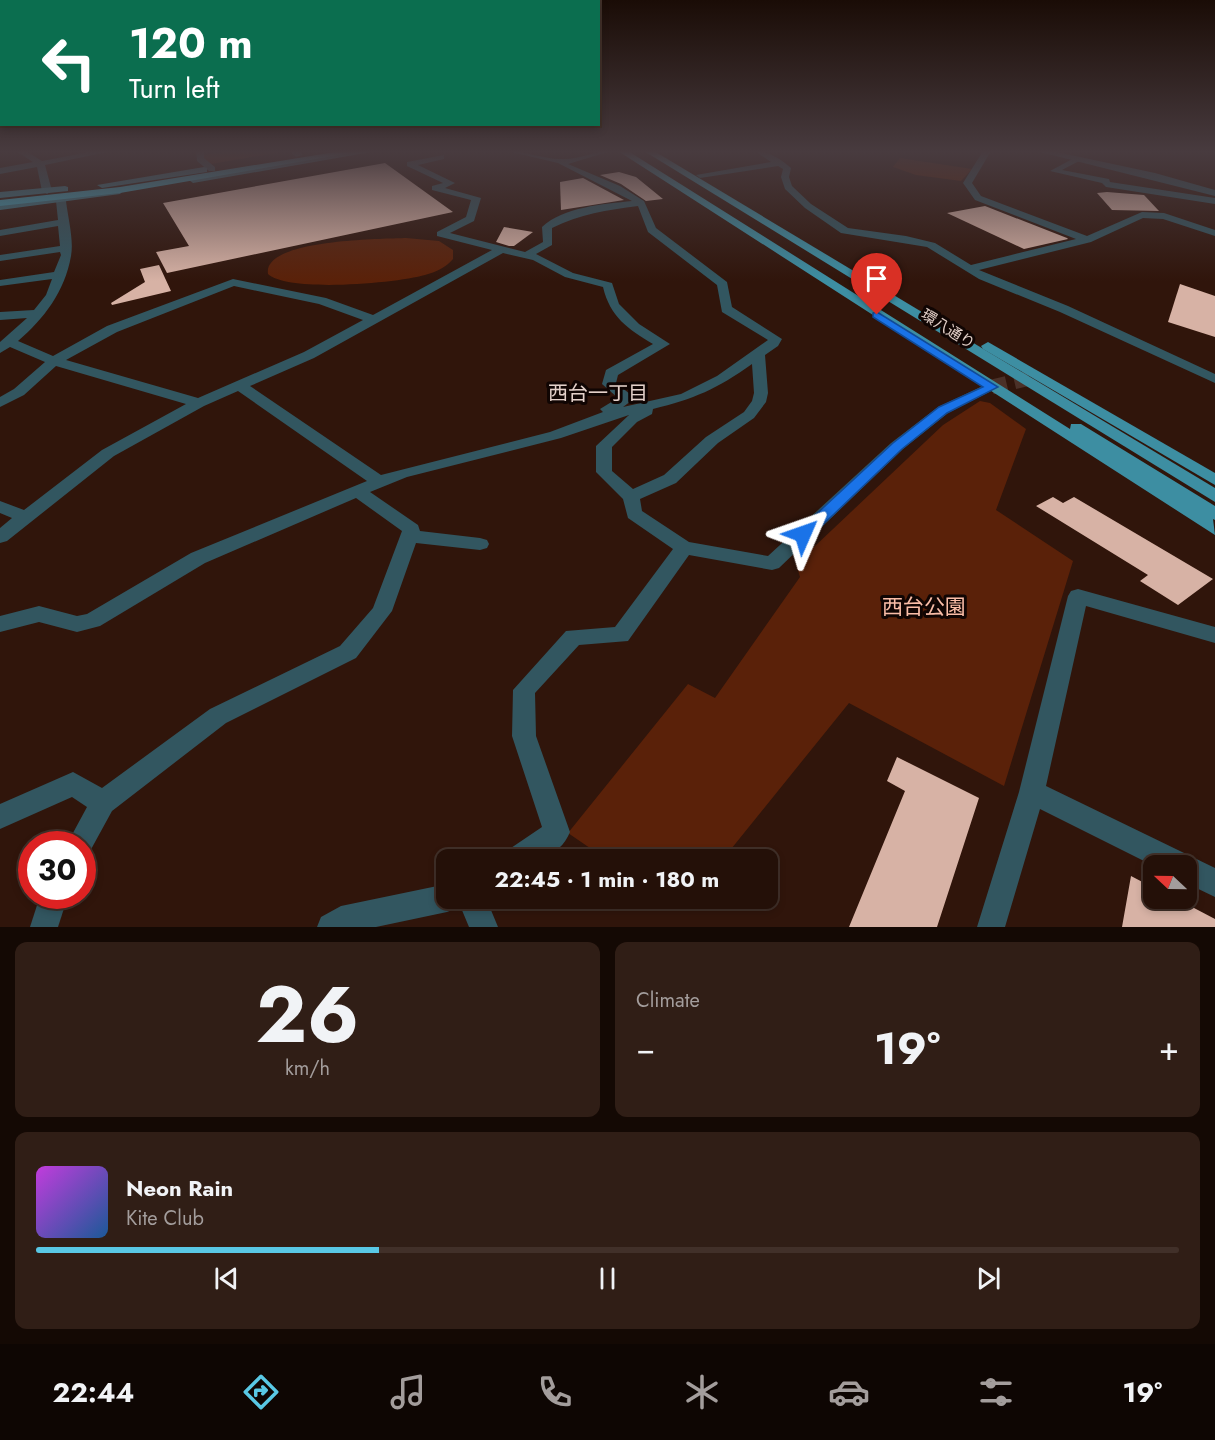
<!DOCTYPE html>
<meta charset="utf-8">
<style>
body{margin:0;font-family:Jost,"Noto Sans JP",sans-serif;background:#301e16;color:#f1f3f6;height:100vh;display:flex;flex-direction:column;font-size:22px;white-space:nowrap}
*{box-sizing:border-box;margin:0}
p{font-size:20px;color:#a39d9c}
.icon{flex:none;width:33px;height:33px;fill:none;stroke:currentColor;stroke-width:2;stroke-linecap:round;stroke-linejoin:round}
.map{position:relative;height:927px;overflow:hidden}
.details{display:flex;flex-direction:column;gap:15px;padding:15px;background:#140904;flex:1}
.details>*{flex:none}
.guide{position:absolute;left:0px;top:0px;width:600px;height:126px;box-shadow:0 3px 9px #0003,0 0 0 2px #413029;background:#0b6e4f;color:#fff;overflow:hidden}
.needle{width:39px;rotate:292deg}
.buttons{position:absolute;left:1143px;top:855px;display:grid;gap:12px}
.buttons a{display:grid;place-items:center;width:54px;height:54px;border-radius:12px;background:#241008;box-shadow:0 3px 9px #0003,0 0 0 2px #413029;font-size:30px}
.speed{position:absolute;left:18px;top:831px;display:flex;gap:12px;font-size:30px;font-weight:700;text-align:center}
.speed>*{display:grid;place-content:center;width:78px;height:78px;border-radius:50%;background:#241008;box-shadow:0 3px 9px #0003,0 0 0 2px #413029;line-height:1}
.speed .limit{border:9px solid #d22;background:#fff;color:#111}
.pin{position:absolute;display:grid;place-items:center;width:51px;height:51px;color:#fff;margin:-62px -26px;border-radius:50% 50% 50% 0;rotate:-45deg;box-shadow:0 0 6px #0007}
.pin .icon{rotate:45deg}
.me{position:absolute;width:66px;margin:-33px;rotate:47deg;stroke-linejoin:round;filter:drop-shadow(0 0 4px #0008)}
.turn{display:flex;align-items:center;gap:21px;height:126px;padding:0 30px;font-size:27px}
.turn .icon{width:78px;height:78px;stroke-width:2.5}
.turn b{display:block;font-size:42px;line-height:51px}
.big{font-size:45px;font-weight:700;line-height:1.1}
.details .widget{flex:1;display:flex;flex-direction:column;justify-content:center;gap:9px;min-width:0;padding:0 21px;border-radius:12px;background:#301e16}
.details .dial{align-items:center;gap:0}
.dial b{font-size:78px;line-height:1}
.song{display:flex;align-items:center;gap:18px}
.cover{width:72px;height:72px;border-radius:9px;background:linear-gradient(135deg,hsl(290 70% 55%),hsl(210 70% 35%))}
.played{height:6px;border-radius:3px;background:linear-gradient(90deg,#59c8e5 30%,#413029 30%)}
.keys{display:flex;justify-content:space-around;direction:ltr}
.heat{display:flex;justify-content:space-between;align-items:center;font-size:33px;direction:ltr}
.details .tiles{flex:1;display:grid;gap:15px;grid-template-columns:1fr 1fr}
.widget:last-child{grid-column:span 2}
.trip{position:absolute;left:436px;top:849px;width:342px;height:60px;border-radius:12px;background:#241008;box-shadow:0 3px 9px #0003,0 0 0 2px #413029;font-weight:700;line-height:60px;text-align:center}
.tabs{display:flex;height:96px;justify-content:space-around;align-items:center;background:#0e0603;color:#a39d9c}
.tabs .icon{width:42px;height:42px}
.tabs .current{color:#59c8e5}
.tabs b{font-size:27px;color:#f1f3f6}
.map>svg:first-child{display:block}
.green{fill:#5a2109}
.building{fill:#d7b2a5}
.lines{fill:none;stroke-linecap:round;stroke-linejoin:round}
.minor-tunnel{stroke:#4b3128;stroke-width:15;stroke-dasharray:15 8;stroke-linecap:butt}
.minor{fill:#325660;fill-rule:evenodd}
.tertiary{fill:#325660;fill-rule:evenodd}
.secondary{fill:#397585;fill-rule:evenodd}
.primary{fill:#3d8ea2;fill-rule:evenodd}
.motorway{fill:#3ea4bd;fill-rule:evenodd}
.route{fill:#1a73e8;stroke:#114b97;stroke-width:1.5}
.labels{text-anchor:middle;dominant-baseline:central;stroke-width:6;stroke-linejoin:round;paint-order:stroke}
.far-street-label{font-size:15px;fill:#e3d0c9;stroke:#100503}
.neighbourhood-label{font-size:20px;fill:#e3d0c9;stroke:#100503}
.near-park-label{font-size:21px;fill:#fabda7;stroke:#100503}
</style>
<div class="map">
<svg width="1215" height="927" viewBox="0 0 1215 927">
<rect width="100%" height="100%" fill="#30150b"/>
<!-- green -->
<g class="green">
<polygon points="233,151 287,151 211,164 203,158 204,155"/>
<polygon points="900,158 972,169 961,181 916,175 893,167"/>
<path d="M406,238L439,241L453,250V259C445,268 436,272 425,275C398,283 288,293 268,274C262,239 383,239 406,238Z"/>
<polygon points="980,401 990,403 1026,429 996,510 1073,561 1004,786 849,703 723,859 606,859 568,833 688,684 715,698 800,577 796,564 943,425"/>
</g>
<!-- building -->
<g class="building">
<polygon points="385,163 453,212 167,273 156,252 189,246 163,203"/>
<polygon points="619,172 636,177 663,199 646,201 621,184 600,175"/>
<polygon points="583,178 624,200 561,210 560,182"/>
<polygon points="1107,192 1144,195 1159,211 1112,210 1097,193"/>
<polygon points="985,206 1067,238 1068,239 1024,249 947,213"/>
<polygon points="504,227 533,232 514,246 509,246 496,242"/>
<polygon points="159,265 171,291 112,305 111,303 145,282 140,269"/>
<polygon points="1180,284 1215,296 1215,337 1168,322"/>
<polygon points="1053,497 1063,503 1074,497 1213,579 1178,605 1140,581 1148,575 1036,506"/>
<polygon points="897,757 979,798 937,927 849,927 905,791 887,781"/>
<polygon points="1131,876 1154,888 1154,898 1175,898 1215,919 1215,927 1122,927"/>
</g>
<g class="lines">
<!-- minor-tunnel -->
<polyline class="minor-tunnel" points="992,387 1030,378"/>
<!-- minor -->
<g class="minor">
<polygon points="16,151 26,151 42,161 94,151 112,151 45,165 52,191 47,194 42,191 37,167 0,174 0,168 33,162"/>
<polygon points="196,151 204,151 204,158 215,167 215,171 209,171 197,161"/>
<polygon points="289,151 299,151 303,155 296,157"/>
<path d="M507,151C526,151 545,160 564,159C580,159 595,151 611,151L568,164L620,186L644,201L656,228L727,282L732,307L782,339L778,346L765,355L768,393L766,402L754,418L718,443L676,483L640,499L642,511L689,542L768,556L891,443L938,407L987,384L992,383L999,387L948,413L903,449L779,568L772,570L689,555L628,641L579,645L535,693L536,736L570,832C558,861 531,860 505,860L508,850L542,827L512,736L513,690L566,631L615,627L673,549L628,518L623,499L596,472V446L629,415L561,438L407,477L370,492L418,525L420,531L480,538L487,540L489,544L487,548L480,550L416,543L392,611L356,658L226,723L112,811L89,853L82,856V844H67L87,807L72,797L0,829V804L73,772L102,788L210,709L340,646L373,608L402,531L356,498L205,563L100,626L77,632L39,622L0,632V616L39,606L77,616L87,614L191,553L367,481L238,391L204,406L114,456L7,541L0,543V528L12,518L0,513V501L24,510L102,450L186,404L56,366L24,395L0,407V397L14,389L45,362L10,347L0,353V342L27,318L0,320V312L34,310L46,295L52,279L0,286V280L54,272L61,255L60,252L0,261V255L60,246L58,226L0,236V230L58,220L56,201L61,198L66,201C68,218 74,240 71,256C65,291 44,319 18,341L53,356L107,326L233,279L326,298L373,315L492,250L437,236V232L466,217L471,200L432,190V186L443,183L407,166V162L444,155V159L418,165L455,183L445,188L481,198L474,221L450,233L525,252L543,242L542,227C563,207 604,204 632,201L558,163ZM638,206L648,232L717,285L722,312L768,340L717,376L681,394L623,407L635,398L616,383L618,375L670,344L639,324L619,304L612,283L573,273L536,254L552,245V228C580,214 607,210 638,206ZM503,253L533,260L565,277L603,287C610,317 628,329 653,344L606,370L602,384L618,398L600,409L603,412L550,432L381,475L250,386L314,358ZM234,286L319,304L363,320L304,352L198,398L66,360L117,332ZM752,364L754,393L752,401L744,412L706,437L664,475L633,489L612,471V447L637,422L652,414L653,409C694,399 717,389 752,364Z"/>
<path d="M755,151C769,151 782,160 791,168L789,177L792,186L811,204L848,228L906,236L935,243L971,265L1076,239L975,200L963,183L983,151H991L972,183L981,196L1087,236L1142,212L1164,213L1215,230V236L1163,219L1143,218L1091,242L979,270L1068,306L1215,374V383L1060,312L979,279L927,247L841,233L805,208L785,189L781,177L783,169L778,166L700,178L696,175L771,162Z"/>
<polygon points="1076,157 1079,161 1062,170 1109,179 1110,182 1215,198 1215,204 1106,187 1102,183 1050,171"/>
<polygon points="1078,589 1215,627 1215,643 1086,606 1046,786 1215,868 1215,897 1186,883 1186,866 1154,866 1040,809 1005,927 977,927 1019,792 1068,596 1071,591"/>
<polygon points="447,884 447,898 486,898 498,927 469,927 459,903 457,908 447,912 376,927 317,927 321,917 341,906"/>
<polygon points="40,896 68,896 58,927 30,927"/>
</g>
<!-- tertiary -->
<polygon class="tertiary" points="1036,151 1052,151 1155,173 1215,190 1215,196"/>
<!-- secondary -->
<g class="secondary">
<polygon points="357,151 377,151 193,183 189,180"/>
<polygon points="204,167 207,168 207,172 102,188 97,185"/>
<polygon points="65,186 68,187 68,191 0,198 0,192"/>
<polygon points="117,189 122,192 120,194 0,210 0,204"/>
</g>
<!-- primary -->
<g class="primary">
<polygon points="618,151 628,151 1070,429 1071,424 1081,424 1215,506 1215,520 1213,519 1215,535"/>
<polygon points="644,151 654,151 1215,488 1215,502"/>
<polygon points="988,342 1215,473 1215,485 983,349 981,346"/>
</g>
<!-- motorway -->
<polygon class="motorway" points="341,151 362,151 120,193 0,206 0,200 120,187"/>
</g>
<!-- sky -->
<linearGradient id="sky" x2="0" y2="1"><stop stop-color="#1a0c06"/><stop offset="0.54" stop-color="#483b3f"/><stop offset="1" stop-color="#483b3f" stop-opacity="0"/></linearGradient>
<rect width="1215" height="281" fill="url(#sky)"/>
<!-- route -->
<polygon class="route" points="877,312 998,387 947,413 902,449 809,538 798,538 796,534 798,531 893,443 939,407 983,387 873,317 873,313"/>
<g class="labels">
<!-- far-street labels -->
<g class="far-street-label">
<text transform="translate(948 329) rotate(32)">環八通り</text>
</g>
<!-- neighbourhood labels -->
<g class="neighbourhood-label">
<text x="598" y="393">西台一丁目</text>
</g>
<!-- near-park labels -->
<g class="near-park-label">
<text x="924" y="607">西台公園</text>
</g>
</g>
</svg>
<div class="buttons">
<a><svg class="needle" viewBox="-14 -14 28 28"><path d="M0-13l5 13h-10z" fill="#e53935"/><path d="M0 13l5-13h-10z" fill="#a39d9c"/></svg></a>
</div>
<div class="speed"><div class="limit">30</div></div>
<div class="pin" style="left:877px;top:315px;background:#d93025"><svg class="icon" aria-label="arrive" viewBox="0 0 24 24"><path d="M6 21V4h12l-3 4 3 4H6"/></svg></div>
<svg class="me" style="left:803px;top:534px" viewBox="-20 -20 40 40"><path d="M0-17L14 15 0 8-14 15z" fill="#1a73e8" stroke="#fff" stroke-width="4"/></svg>
<div class="trip">22:45 · 1 min · 180 m</div>
<div class="guide">
<div class="turn"><svg class="icon" aria-label="left" viewBox="0 0 24 24"><path d="M17 20v-9H6M10 6l-5 5 5 5"/></svg><div><b>120 m</b>Turn left</div></div>
</div>
</div>
<section class="details">
<div class="tiles">
<div class="widget dial"><b>26</b><p>km/h</p></div>
<div class="widget"><p>Climate</p>
<div class="heat"><a>−</a><b class="big">19°</b><a>+</a></div>
</div>
<div class="widget">
<div class="song"><i class="cover"></i><div><b>Neon Rain</b><p>Kite Club</p></div></div>
<div class="played"></div>
<div class="keys"><svg class="icon" aria-label="previous" viewBox="0 0 24 24"><path d="M18 5L8 12l10 7zM5 5v14"/></svg><svg class="icon" aria-label="pause" viewBox="0 0 24 24"><path d="M8 5v14M16 5v14"/></svg><svg class="icon" aria-label="next" viewBox="0 0 24 24"><path d="M6 5l10 7-10 7zM19 5v14"/></svg></div>
</div>
</div>
</section>
<nav class="tabs">
<b>22:44</b>
<svg class="icon current" aria-label="directions" viewBox="0 0 24 24"><path d="M12 3l9 9-9 9-9-9zM9 14v-3h6M13 9l2 2-2 2"/></svg>
<svg class="icon" aria-label="music" viewBox="0 0 24 24"><path d="M9 18V5l10-2v13"/><circle cx="6" cy="18" r="3"/><circle cx="16" cy="16" r="3"/></svg>
<svg class="icon" aria-label="phone" viewBox="0 0 24 24"><path d="M5 4h4l2 5-3 2q2 4 5 5l2-3 5 2v4C11 20 4 13 5 4z"/></svg>
<svg class="icon" aria-label="climate" viewBox="0 0 24 24"><path d="M12 3v18M4 7l16 10M4 17L20 7"/></svg>
<svg class="icon" aria-label="car" viewBox="0 0 24 24"><path d="M5 17H2v-5l4-1 3-4h7l3 4 3 1v5h-3M9 17h6M6 11h13"/><circle cx="7" cy="17" r="2"/><circle cx="17" cy="17" r="2"/></svg>
<svg class="icon" aria-label="filters" viewBox="0 0 24 24"><path d="M4 7h16M4 17h16"/><circle cx="9" cy="7" r="2"/><circle cx="15" cy="17" r="2"/></svg>
<b>19°</b>
</nav>
